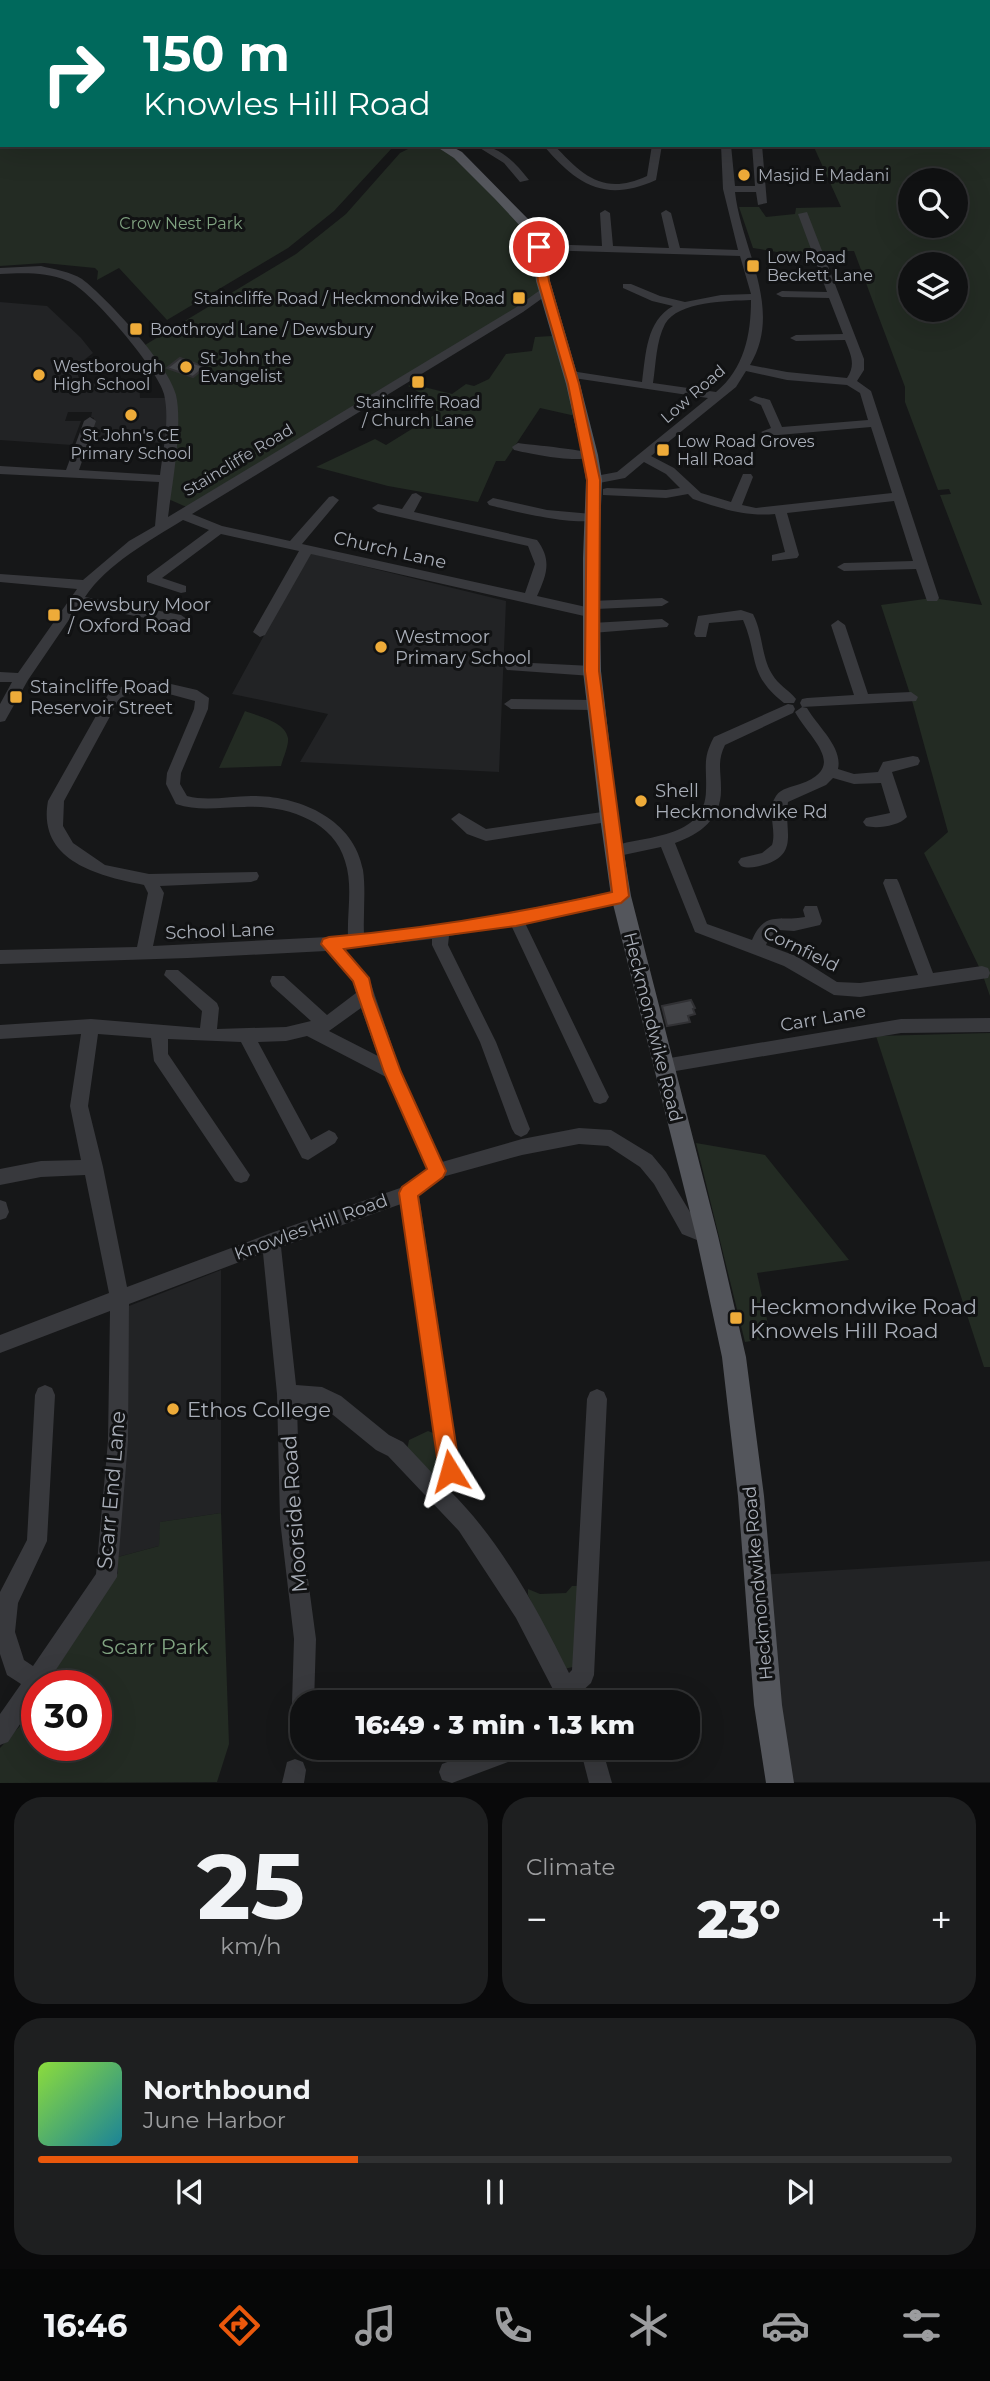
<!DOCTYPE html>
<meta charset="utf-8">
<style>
body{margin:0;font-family:Montserrat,sans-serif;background:#1e1f20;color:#f1f3f6;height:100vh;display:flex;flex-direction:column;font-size:26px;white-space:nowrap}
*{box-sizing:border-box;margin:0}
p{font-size:23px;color:#9c9d9f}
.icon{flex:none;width:38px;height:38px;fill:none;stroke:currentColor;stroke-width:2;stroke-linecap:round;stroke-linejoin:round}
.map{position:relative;height:1783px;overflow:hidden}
.panel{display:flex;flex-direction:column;gap:14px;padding:14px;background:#09090a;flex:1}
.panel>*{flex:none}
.guide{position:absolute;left:0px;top:0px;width:990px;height:147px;box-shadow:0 7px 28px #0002,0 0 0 2px #303132;background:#00695c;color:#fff;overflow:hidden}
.tools{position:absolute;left:898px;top:168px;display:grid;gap:14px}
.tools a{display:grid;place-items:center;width:70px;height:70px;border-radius:50%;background:#101112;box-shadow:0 7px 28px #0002,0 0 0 2px #303132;font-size:35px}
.speed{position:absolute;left:21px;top:1670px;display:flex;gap:14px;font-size:35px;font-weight:700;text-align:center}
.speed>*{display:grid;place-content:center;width:91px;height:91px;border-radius:50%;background:#101112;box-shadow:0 7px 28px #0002,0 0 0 2px #303132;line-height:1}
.speed .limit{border:10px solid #d22;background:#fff;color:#111}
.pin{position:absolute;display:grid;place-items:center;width:60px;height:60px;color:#fff;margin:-30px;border:4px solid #fff;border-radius:50%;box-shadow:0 2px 7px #0007}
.me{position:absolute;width:77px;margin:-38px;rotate:352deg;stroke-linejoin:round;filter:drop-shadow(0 0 5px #0008)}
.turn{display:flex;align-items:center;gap:24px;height:147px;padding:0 28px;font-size:32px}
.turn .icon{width:91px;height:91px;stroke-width:2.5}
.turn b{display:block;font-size:49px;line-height:60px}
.big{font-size:52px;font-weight:800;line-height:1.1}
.panel .widget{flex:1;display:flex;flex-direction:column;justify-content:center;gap:10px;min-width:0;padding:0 24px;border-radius:28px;background:#1e1f20}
.panel .dial{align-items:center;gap:0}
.dial b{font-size:91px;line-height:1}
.song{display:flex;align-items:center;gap:21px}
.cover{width:84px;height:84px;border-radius:10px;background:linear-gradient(135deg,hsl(90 70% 55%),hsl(190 70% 35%))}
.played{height:7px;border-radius:4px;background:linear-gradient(90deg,#ea580c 35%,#303132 35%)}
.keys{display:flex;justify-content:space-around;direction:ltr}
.heat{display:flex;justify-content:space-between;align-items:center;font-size:38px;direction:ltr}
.panel .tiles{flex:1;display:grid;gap:14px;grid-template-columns:1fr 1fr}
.widget:last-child{grid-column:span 2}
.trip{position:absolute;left:290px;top:1690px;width:410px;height:70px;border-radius:28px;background:#101112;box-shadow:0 7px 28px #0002,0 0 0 2px #303132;font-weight:800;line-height:70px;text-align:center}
.menu{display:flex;height:112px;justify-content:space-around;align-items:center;background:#060707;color:#9c9d9f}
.menu .icon{width:49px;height:49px}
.menu .selected{color:#ea580c}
.menu b{font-size:32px;color:#f1f3f6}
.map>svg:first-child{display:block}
.built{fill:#222325}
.green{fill:#232b23;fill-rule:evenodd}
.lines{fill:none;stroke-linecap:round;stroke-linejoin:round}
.river{fill:#2d363c;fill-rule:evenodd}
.building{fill:#434448;stroke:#313134;stroke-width:2}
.minor{fill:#38393d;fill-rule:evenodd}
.major{fill:#54565c;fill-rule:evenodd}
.route{fill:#ea580c;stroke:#983908;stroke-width:2}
.poi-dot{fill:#eeab39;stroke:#111213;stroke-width:2.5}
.labels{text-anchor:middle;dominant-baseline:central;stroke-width:6;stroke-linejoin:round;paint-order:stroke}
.far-poi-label{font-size:16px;fill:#a9aeb8;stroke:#111213;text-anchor:start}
.far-park-label{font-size:16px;fill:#80a381;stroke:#111213}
.far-street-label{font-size:16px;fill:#a9aeb8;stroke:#111213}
.street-label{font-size:18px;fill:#a9aeb8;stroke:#111213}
.poi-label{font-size:18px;fill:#a9aeb8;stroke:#111213;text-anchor:start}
.near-poi-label{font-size:21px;fill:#a9aeb8;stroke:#111213;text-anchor:start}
.near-street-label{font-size:21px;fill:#a9aeb8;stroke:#111213}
.near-park-label{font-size:21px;fill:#80a381;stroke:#111213}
</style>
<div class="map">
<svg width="990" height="1783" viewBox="0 0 990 1783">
<rect width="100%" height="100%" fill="#161718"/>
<!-- built -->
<g class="built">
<polygon points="0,302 47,306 81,338 93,353 75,367 81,384 139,381 140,398 171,398 170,443 86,440 94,418 91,417 92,412 68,412 65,421 81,421 72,445 0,440"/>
<polygon points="309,553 506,601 499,772 300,762 328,714 232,694"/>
<polygon points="221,1270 221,1513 161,1522 159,1546 118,1557 129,1306"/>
<polygon points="990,1561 990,1782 780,1782 759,1575"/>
</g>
<!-- green -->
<g class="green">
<polygon points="327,0 693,0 694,2 328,2"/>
<path d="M774,0H990V996L982,973L924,853L948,832L911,697L881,605L932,598L982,605L940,495L951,494L949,489L938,490L905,402V387L854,251H815L818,259L753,248L739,207H759L766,217L795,214L796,208L841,207L813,145H989V2ZM910,180H956V226H910ZM910,264H956V310H910Z"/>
<polygon points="0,75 2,145 398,145 392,148 334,211 288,248 167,320 119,268 97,280 98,271 95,268 44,263 0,266"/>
<polygon points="416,145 435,145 458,155 527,226 547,290 519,310 379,390 191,509 166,498 171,397 140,348 296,254 346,214 400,153"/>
<polygon points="552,336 580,417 540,408 505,461 496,461 478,502 388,486 316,467 375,439 386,445 436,414 436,402 408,386 412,384 452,394 466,384 474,386 489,379 506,354 532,351 535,337"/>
<path d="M245,711C257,716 285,721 288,738C289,745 283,758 281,766L219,768Z"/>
<polygon points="990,1033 990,1367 984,1367 876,1036"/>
<polygon points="696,1143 765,1155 849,1260 757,1273 771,1338 745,1342"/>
<polygon points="428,1431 433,1433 437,1466 440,1468 439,1474 435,1476 407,1450 409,1440"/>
<polygon points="221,1513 229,1744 217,1782 0,1783 0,1748 20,1726 37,1700 37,1745 96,1745 96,1685 46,1685 118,1573 118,1557 159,1546 160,1522"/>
<polygon points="572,1586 578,1586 577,1666 564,1669 528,1595 528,1589 540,1594 566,1593"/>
</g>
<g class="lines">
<!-- river -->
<g class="river">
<polygon points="928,0 941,0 942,2 929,2"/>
<rect x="989" y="10" width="1" height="6"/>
</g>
</g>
<!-- building -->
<g class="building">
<polygon points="180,358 205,367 193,377 167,368"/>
<polygon points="691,1000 695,1008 693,1009 695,1014 688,1016 690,1022 667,1026 662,1006"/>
</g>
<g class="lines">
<!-- minor -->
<g class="minor">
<polygon points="689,0 697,0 698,2 689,2"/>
<rect x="0" y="37" width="2" height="6"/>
<path d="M475,145C499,145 515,162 529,180L520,182L504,163Z"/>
<path d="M543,145H554C583,176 604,196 647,176L652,145H662L656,180C605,203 577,185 543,145Z"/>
<path d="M721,145H731L735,186H755L752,145H762L767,203L758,205L756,192H735C741,248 784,309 750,365L787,372L847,378C856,365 851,355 845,340L796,341L790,338L796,335L843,334L829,298L782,297L776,294L782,291L827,292L798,214L807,212L864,359V370L857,381L871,391L939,598L937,601H927L916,569L844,571L837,567L844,563L913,561L894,501L787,513L799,555L797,558L772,561V555L785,552L775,514C745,517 720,508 693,499L688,494L666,498L603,495V489L607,488L666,490L680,488L666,474L644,462L625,478L594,484L588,480L590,477L617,472L708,398L567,377L565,375L571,371L642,382C646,354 646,321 673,306L652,301L623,288V284H631L660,296L685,302L721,295L751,294L740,256L539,250L534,247L539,244L602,246L600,213L605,210L610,213L613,246L669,248L661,213L666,210L671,213L680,248L738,250L723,189ZM751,300C751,335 744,369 716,392L653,383C656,364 656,341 665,324C678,301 728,301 751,300ZM746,371L787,380L847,385L860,393L868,420L782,427L770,400L755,396L749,400L761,405L771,428L761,432L767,436L871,427L892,493L756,508L742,505L753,477L751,474H743L731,502L701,493L674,468L651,456L736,387Z"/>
<path d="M41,266C53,269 71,272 82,279C107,298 169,365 176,395C183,425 172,486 168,517L515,308L543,288H551V292L523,312L192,514L222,526L290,541L329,497L333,496L339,500L302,544L525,593L535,564L528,546L378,512L372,508L378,504L402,509L412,494L416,493L422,497L414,512L537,540C552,560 547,574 537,596L586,607L587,602L592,601L662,598L669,602L662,606L596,609L600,613L593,618L311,554L265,635L260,637L253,632L299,551L221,534L162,578L186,586V592L181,593L147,582V576L209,530L183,520C149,541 107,564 85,597L181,615L188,620L186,623L181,625L79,605L28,680L5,721L0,722V704L12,682H0V672L18,673L77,589L0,582V574L83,580L129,541L155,526L159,482L0,474V466L66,470L84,421L90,417L96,421L79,470L160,475C163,450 170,419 164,394C159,371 91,290 68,281C45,272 25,273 0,274V268Z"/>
<path d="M518,443C532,445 590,450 596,455C583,465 531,454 514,450L512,447Z"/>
<path d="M493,498L547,510L592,514L598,518C585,529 508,510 489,505L487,502Z"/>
<path d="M741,610L753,614C763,633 761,656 772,674C778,685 789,690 796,699L794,703H784C747,674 759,657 743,620L709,623L706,637H696L694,634L698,616Z"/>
<polygon points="662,619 669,624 667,627 592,633 585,628 592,623"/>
<polygon points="838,620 845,625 868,694 911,692 918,697 916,701 802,707 800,703 802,699 807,698 854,695 831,625"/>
<polygon points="512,662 592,666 599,671 592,676 507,670 505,667 507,664"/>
<path d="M158,681L197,690L209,698L208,709L181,773L180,784L187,796C210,802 233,795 256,796C302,797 354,820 363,870C366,891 363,913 364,935L468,921L621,890L627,892L629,896L627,900L621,902L525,923L609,1097L606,1102L600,1104L594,1102L511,925L449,936L448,945L496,1042L530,1129L527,1134L521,1137L515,1134L512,1129L480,1042L432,945V939L344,949L369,978L401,1072L442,1162L522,1139L579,1128L611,1130L652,1155L666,1172L696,1222L714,1230L716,1236L714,1242L707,1244L682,1234L654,1184L640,1167L608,1146L579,1144L522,1155L442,1177L419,1196L460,1471L449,1490C501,1541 537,1609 569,1673L572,1670L587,1399L590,1392L597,1389L604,1392L607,1399L594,1675L591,1683L579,1694L583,1703H560L516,1618L459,1531L388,1456L376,1450L327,1410L320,1406L297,1404L300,1520L316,1639L314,1703H303V1714L295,1711L292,1703L294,1639L280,1520L277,1394L263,1253L129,1304L128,1441L117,1577L46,1685H37V1699L8,1742L0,1745V1714L21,1684L7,1675L0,1654V1592L27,1540L35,1395L38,1388L45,1385L52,1388L55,1395L47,1541L18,1603L15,1632L24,1660L33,1666L96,1574L108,1441L110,1311L0,1353V1335L109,1293L85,1175L41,1177L0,1185V1169L41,1161L81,1160L70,1106L81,1034L0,1039V1025L91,1019L200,1028L202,1011L164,975L166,970H178L217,1003L219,1008L217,1029L286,1027L311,1021L272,986L270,981L272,976H284L327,1015L356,993L353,981L326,951L188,958L0,964V950L137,947L148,893L144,885C98,876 37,861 48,801L110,691L135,682ZM158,691L195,701L194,709L167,773L166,784L176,804C200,812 220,807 244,807C283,805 333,819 345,861C353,885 347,912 348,936L153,946L164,893L160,886L251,882L257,880L259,876L257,872L149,874L105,865L73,843L63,826L64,801L120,698L135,692ZM361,1008L378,1056L329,1031ZM98,1034L151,1038L154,1061L235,1181L241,1183L247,1181L250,1175L168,1054V1039L241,1042L302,1158L308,1160L335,1143L338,1138L335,1133L329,1130L311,1140L258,1042L286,1041L307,1036L386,1077L427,1168L403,1187L271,1233L127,1287L103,1167L88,1106ZM401,1204L440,1469L435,1476L403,1442L389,1435L341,1396L322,1387L296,1385L281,1247Z"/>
<polygon points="511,699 595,700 602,705 595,710 511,709 504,704"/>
<path d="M788,704L793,705L795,709L793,713L725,745C717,761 721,771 721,788C722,818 701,834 675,843L707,924L752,940C765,910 779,922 805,917L803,910L805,906H817L822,921L820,925L794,931L778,930L769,938L766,945L796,956L837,982L860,983L918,975L883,883L885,879H897L899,883L933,973L982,966L988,968L990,973L988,978L860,997L834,995L784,966L695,932L661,847L614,857L609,855L606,851L609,847C643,836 706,839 706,790C707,767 702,759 714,737Z"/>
<path d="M802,707L807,708C817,726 843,747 838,769L854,774L878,772L883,762L913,756L918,757L920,761L918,765L892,772L907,817C899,826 877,829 866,826L863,822L866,818L890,813L881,783L854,784L833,778L826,785L788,802C783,828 801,855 763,865C756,867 748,869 741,866L738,862L741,858L762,853L772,845C777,830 766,810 776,796C781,788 792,787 800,784C849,767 810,739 795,712Z"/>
<polygon points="609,811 614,813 617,817 614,821 486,841 467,834 451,819 459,813 486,829"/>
<polygon points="990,1018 990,1032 901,1033 664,1073 658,1071 655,1066 658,1061 664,1059 901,1019"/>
<polygon points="0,1200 6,1202 9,1212 6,1218 0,1220"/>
<polygon points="484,1748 527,1748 524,1756 452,1783 442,1780 439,1772 442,1764"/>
<polygon points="580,1748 602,1748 612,1783 589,1783"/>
<polygon points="295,1759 303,1762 306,1770 304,1783 282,1783 287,1762"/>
</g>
<!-- major -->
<g class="major">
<polygon points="234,0 244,0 245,2 235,2"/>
<rect x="0" y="4" width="2" height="7"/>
<polygon points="434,145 449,145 462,152 532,223 546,247 550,281 580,384 598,455 602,480 599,558 601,671 618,817 631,896 718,1236 746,1357 764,1496 782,1705 794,1783 766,1783 754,1705 738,1496 722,1357 696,1236 611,896 600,817 583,671 583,558 586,480 582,455 566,384 536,281 532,247 522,228 495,199 454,158"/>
</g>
</g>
<!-- route -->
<path class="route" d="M539,244L544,247L549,281L579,384L600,480L599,671L629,896L621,903L516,926L344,949L369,978L373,996L401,1072L446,1171L443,1177L418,1196L460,1471L457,1478L450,1481L442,1478L439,1471L399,1193L402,1187L427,1169L384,1072L353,981L321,944L323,939L329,937C425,929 519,913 612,892L585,671L587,480L568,384L538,281L534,247Z"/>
<!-- markers -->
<g class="poi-dot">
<circle cx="744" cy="175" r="7"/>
<rect x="746" y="259" width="14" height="14" rx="3.5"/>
<rect x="512" y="291" width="14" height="14" rx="3.5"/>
<rect x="129" y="322" width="14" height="14" rx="3.5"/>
<circle cx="186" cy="367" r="7"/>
<circle cx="39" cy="375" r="7"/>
<rect x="411" y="375" width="14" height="14" rx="3.5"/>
<circle cx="131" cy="415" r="7"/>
<rect x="656" y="443" width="14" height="14" rx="3.5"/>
<rect x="47" y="608" width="14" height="14" rx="3.5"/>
<circle cx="381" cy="647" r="7"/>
<rect x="9" y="690" width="14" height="14" rx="3.5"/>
<circle cx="641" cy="801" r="7"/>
<rect x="729" y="1311" width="14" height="14" rx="3.5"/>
<circle cx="173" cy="1409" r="7"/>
</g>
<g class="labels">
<!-- far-poi labels -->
<g class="far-poi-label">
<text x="758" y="175">Masjid E Madani</text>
<text x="767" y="257">Low Road<tspan x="767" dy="18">Beckett Lane</tspan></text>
<text x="505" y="298" text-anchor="end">Staincliffe Road / Heckmondwike Road</text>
<text x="150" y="329">Boothroyd Lane / Dewsbury</text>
<text x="200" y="358">St John the<tspan x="200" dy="18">Evangelist</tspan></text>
<text x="53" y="366">Westborough<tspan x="53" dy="18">High School</tspan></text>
<text x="418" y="402" text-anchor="middle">Staincliffe Road<tspan x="418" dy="18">/ Church Lane</tspan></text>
<text x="131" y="435" text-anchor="middle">St John's CE<tspan x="131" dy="18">Primary School</tspan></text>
<text x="677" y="441">Low Road Groves<tspan x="677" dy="18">Hall Road</tspan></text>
</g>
<!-- far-park labels -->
<g class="far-park-label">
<text x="181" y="223">Crow Nest Park</text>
</g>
<!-- far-street labels -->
<g class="far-street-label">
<text transform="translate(693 394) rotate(-41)">Low Road</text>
<text transform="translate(238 460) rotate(-31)">Staincliffe Road</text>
</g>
<!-- street labels -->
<g class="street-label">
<text transform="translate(390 550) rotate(13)">Church Lane</text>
<text transform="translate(220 931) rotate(-2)">School Lane</text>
<text transform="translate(801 949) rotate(26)">Cornfield</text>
<text transform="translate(823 1018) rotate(-10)">Carr Lane</text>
<text transform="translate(653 1027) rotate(76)">Heckmondwike Road</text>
<text transform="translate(311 1227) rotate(-20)">Knowles Hill Road</text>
<text transform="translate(758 1583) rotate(-95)">Heckmondwike Road</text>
</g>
<!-- poi labels -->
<g class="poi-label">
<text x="68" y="605">Dewsbury Moor<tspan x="68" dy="21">/ Oxford Road</tspan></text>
<text x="395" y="637">Westmoor<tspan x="395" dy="21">Primary School</tspan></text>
<text x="30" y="687">Staincliffe Road<tspan x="30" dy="21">Reservoir Street</tspan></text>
<text x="655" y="791">Shell<tspan x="655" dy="21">Heckmondwike Rd</tspan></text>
</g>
<!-- near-poi labels -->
<g class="near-poi-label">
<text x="750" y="1306">Heckmondwike Road<tspan x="750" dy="24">Knowels Hill Road</tspan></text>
<text x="187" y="1409">Ethos College</text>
</g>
<!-- near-street labels -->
<g class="near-street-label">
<text transform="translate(111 1490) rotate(-85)">Scarr End Lane</text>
<text transform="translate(294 1514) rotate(-94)">Moorside Road</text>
</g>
<!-- near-park labels -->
<g class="near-park-label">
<text x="155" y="1646">Scarr Park</text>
</g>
</g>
</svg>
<div class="tools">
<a><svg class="icon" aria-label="search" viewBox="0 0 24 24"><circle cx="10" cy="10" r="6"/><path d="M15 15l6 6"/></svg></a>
<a><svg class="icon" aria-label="layers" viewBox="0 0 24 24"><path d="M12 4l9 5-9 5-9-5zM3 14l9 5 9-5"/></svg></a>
</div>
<div class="speed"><div class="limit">30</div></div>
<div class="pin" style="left:539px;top:247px;background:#d93025"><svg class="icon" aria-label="arrive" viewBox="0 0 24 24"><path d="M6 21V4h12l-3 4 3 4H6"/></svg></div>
<svg class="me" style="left:450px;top:1471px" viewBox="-20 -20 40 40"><path d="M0-17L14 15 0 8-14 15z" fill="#ea580c" stroke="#fff" stroke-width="4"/></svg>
<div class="trip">16:49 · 3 min · 1.3 km</div>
<div class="guide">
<div class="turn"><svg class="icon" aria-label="right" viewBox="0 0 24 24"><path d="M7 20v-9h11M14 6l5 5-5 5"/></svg><div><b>150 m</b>Knowles Hill Road</div></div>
</div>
</div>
<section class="panel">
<div class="tiles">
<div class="widget dial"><b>25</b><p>km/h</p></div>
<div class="widget"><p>Climate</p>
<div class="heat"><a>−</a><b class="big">23°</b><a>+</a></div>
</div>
<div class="widget">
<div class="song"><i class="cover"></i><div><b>Northbound</b><p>June Harbor</p></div></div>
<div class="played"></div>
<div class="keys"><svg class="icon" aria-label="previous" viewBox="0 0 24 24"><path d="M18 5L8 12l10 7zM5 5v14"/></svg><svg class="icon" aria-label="pause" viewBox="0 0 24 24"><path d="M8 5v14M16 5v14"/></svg><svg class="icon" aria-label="next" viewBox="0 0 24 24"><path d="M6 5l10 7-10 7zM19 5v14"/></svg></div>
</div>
</div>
</section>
<nav class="menu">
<b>16:46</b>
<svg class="icon selected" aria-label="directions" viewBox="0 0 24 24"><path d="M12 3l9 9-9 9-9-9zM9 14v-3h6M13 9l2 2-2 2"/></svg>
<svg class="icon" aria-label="music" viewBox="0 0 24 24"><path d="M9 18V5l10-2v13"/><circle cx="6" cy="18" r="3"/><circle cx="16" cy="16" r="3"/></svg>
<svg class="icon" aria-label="phone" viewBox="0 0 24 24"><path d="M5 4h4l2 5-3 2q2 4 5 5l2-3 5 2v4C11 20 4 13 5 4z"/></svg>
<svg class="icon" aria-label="climate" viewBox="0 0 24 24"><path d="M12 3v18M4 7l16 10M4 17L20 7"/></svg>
<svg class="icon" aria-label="car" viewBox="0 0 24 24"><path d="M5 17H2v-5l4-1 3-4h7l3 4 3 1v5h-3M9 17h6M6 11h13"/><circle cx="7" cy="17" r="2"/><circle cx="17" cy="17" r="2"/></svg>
<svg class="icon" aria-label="filters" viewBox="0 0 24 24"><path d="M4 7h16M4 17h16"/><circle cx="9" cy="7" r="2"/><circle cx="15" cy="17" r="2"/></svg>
</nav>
